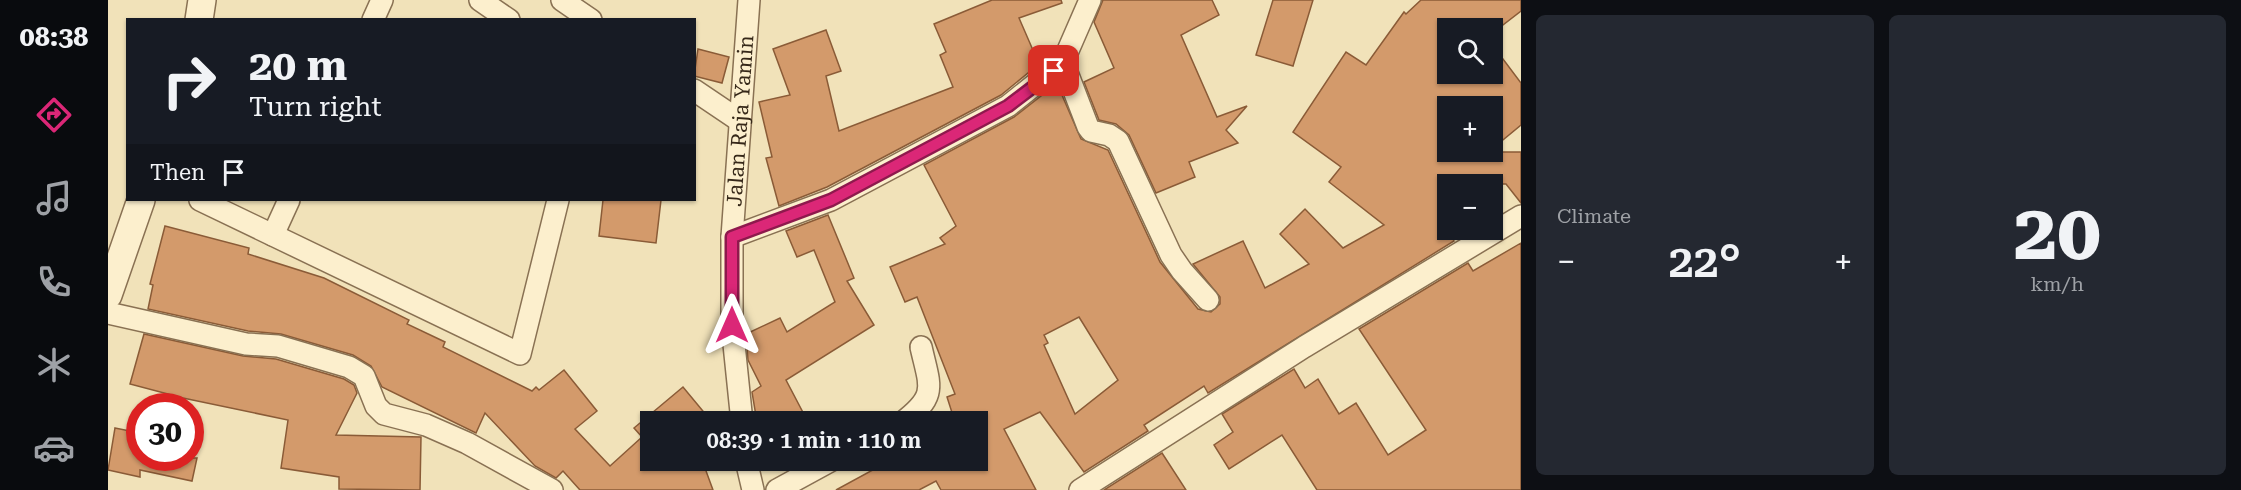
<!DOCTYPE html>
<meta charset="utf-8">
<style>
body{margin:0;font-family:"Roboto Serif",serif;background:#242831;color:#f1f3f6;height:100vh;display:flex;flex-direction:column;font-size:22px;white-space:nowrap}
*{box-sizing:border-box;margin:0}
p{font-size:20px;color:#9ea1a6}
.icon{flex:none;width:33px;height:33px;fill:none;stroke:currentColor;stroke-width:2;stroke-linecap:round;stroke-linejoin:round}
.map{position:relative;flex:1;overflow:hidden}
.side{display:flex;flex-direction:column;gap:15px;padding:15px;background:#0d0f14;width:720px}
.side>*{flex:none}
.guide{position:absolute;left:18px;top:18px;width:570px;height:183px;border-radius:0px;box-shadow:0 2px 4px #0004;background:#171b24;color:#f1f3f6;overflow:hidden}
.tools{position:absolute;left:1329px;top:18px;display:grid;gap:12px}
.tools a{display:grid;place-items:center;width:66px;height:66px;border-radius:0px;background:#171b24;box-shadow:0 2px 4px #0004;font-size:30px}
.speed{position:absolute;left:18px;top:393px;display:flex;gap:12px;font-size:30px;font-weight:700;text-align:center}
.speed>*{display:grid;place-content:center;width:78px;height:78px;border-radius:50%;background:#171b24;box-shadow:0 2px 4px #0004;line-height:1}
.speed .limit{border:9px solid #d22;background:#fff;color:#111}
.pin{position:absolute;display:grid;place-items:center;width:51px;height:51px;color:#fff;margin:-26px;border-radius:12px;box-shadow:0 3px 9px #0006}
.me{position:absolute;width:66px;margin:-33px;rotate:0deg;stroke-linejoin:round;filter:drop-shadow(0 0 4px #0008)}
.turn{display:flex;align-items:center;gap:21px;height:126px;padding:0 24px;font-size:27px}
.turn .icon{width:78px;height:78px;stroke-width:2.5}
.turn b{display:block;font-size:42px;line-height:51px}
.then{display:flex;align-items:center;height:57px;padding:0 24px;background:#0003;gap:12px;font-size:22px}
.big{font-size:45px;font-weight:600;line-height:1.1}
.side .tile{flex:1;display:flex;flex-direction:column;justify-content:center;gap:9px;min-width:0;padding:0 21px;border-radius:9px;background:#242831}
.side .dial{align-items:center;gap:0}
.dial b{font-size:78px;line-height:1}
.heat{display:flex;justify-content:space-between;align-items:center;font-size:33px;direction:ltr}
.side .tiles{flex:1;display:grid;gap:15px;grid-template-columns:repeat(2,1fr)}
.trip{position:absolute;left:532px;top:411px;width:348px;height:60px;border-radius:0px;background:#171b24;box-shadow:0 2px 4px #0004;font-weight:600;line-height:60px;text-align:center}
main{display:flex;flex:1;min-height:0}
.tab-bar{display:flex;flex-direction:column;width:108px;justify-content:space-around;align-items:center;background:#090b0e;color:#9ea1a6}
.tab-bar .icon{width:42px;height:42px}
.tab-bar .selected{color:#db2777}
.tab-bar b{font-size:27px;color:#f1f3f6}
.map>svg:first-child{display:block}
.building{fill:#d39a6b;stroke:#8a5b37;stroke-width:1.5;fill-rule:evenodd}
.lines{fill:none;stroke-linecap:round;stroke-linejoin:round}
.minor-casing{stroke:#897153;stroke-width:24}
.tertiary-casing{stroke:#897153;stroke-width:30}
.minor{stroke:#fcefcd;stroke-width:21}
.tertiary{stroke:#fcefcd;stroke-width:27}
.route-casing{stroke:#8e194d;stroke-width:15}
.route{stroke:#db2777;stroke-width:10}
.labels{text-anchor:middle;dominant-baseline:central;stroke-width:6;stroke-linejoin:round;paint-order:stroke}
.street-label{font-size:21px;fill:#362819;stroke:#f8ecc9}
</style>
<main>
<nav class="tab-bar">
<b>08:38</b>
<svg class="icon selected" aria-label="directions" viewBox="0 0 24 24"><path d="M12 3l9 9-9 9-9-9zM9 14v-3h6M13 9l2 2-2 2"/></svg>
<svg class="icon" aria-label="music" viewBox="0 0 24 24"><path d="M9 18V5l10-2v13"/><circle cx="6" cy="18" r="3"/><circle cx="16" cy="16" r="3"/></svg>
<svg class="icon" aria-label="phone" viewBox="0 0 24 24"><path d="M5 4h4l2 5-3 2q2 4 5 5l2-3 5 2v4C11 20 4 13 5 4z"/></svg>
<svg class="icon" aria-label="climate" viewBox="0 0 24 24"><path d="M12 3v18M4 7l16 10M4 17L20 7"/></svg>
<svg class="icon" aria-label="car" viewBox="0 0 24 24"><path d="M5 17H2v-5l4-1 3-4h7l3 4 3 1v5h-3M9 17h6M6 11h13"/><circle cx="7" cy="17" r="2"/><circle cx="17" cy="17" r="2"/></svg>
</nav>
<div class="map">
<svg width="1413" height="490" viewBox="0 0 1413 490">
<rect width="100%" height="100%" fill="#f1e2b9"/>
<!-- building -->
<g class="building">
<polygon points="884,0 953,0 954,3 911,18 931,64 893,95 719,187 671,206 658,158 664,157 651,102 682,95 665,49 718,30 733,71 718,76 731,131 845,87 832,55 838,52 826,24"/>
<polygon points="995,0 1104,0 1111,15 1073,35 1109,117 1139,106 1118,130 1130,143 1081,162 1087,177 1048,193 1021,135 1008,124 991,120 976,82 1006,68 986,22"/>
<polygon points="1165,0 1205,0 1185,66 1148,55"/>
<path d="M1313,0H1413V11L1391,28H1340V74H1384V61L1392,55L1413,83V125L1384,149V106H1340V152H1413V203L1398,184H1340V230L1346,241L1100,393L1096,386L1036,425L1040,431L976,472L932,412L896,429L928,490H833L828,481L811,490H728L783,460H870V422H847L839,397L847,394L809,297L797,302L782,267L837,244L832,238L848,226L816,165L906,117L942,89L950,86L973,139L1000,150L1052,262L1090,309L1103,312L1112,304V297L1085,264L1135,241L1157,288L1201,264L1172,234L1197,209L1235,248L1276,225L1221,182L1233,167L1185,132L1238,52L1258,65L1296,12L1298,14ZM971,317L1010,380L967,414L936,345L940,343L936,335Z"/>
<polygon points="590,49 621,57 614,83 586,76"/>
<polygon points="495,200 553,200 548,243 491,236"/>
<polygon points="720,215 746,278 739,281 766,325 678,380 700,422 649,422 644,392 653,386 640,360 638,334 672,318 679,332 727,302 706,250 689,257 678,231"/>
<polygon points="57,226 141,248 140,254 216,278 301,320 299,324 337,342 335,347 424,391 428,387 431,390 456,370 489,411 467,429 502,466 534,437 526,428 575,387 604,422 543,422 543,460 594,460 605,490 472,490 455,471 448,478 427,466 377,413 368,433 274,387 263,366 245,355 173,334 140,331 40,309 45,285 42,284"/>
<polygon points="1413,243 1413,490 1209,490 1174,435 1121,469 1106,445 1125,432 1114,414 1186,369 1197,388 1210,379 1231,414 1248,403 1280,455 1318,430 1251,329 1360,263 1365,271"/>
<polygon points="36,334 135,356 168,359 236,379 246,385 249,393 228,435 313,437 312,490 231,489 231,477 173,468 180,420 75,398 22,384"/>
<polygon points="7,428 32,433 32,458 89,458 84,481 32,470 32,477 0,470"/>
<polygon points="1054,453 1078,490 996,490"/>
</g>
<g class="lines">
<defs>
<g id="minor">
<polyline points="372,0 401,20"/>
<polyline points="454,0 483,20"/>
<polyline points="265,20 274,0"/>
<polyline points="955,62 980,127 983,131 1001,135 1010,141 1063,255 1074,271 1100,300"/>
<polyline points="586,90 632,121"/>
<polyline points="92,200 412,354 450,200"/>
<polyline points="165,235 181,200"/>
<polyline points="624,237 723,200 900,106 955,62 982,0"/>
<polyline points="0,313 138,344 170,346 241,367 256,376 268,406 276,414 318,425 359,443 444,490"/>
<path id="s1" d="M634,422L624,325V237L641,0"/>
<path d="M795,422C830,395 822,387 813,347"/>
<polyline points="638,460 645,490"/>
<polyline points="669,490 724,460"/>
<polyline points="972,490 1196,347 1413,216"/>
</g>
<g id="tertiary">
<polyline points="91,20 94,0"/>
<polyline points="0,295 33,200"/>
</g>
</defs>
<!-- minor casing -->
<use href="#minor" class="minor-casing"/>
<!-- tertiary casing -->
<use href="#tertiary" class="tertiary-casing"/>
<!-- minor -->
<use href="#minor" class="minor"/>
<!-- tertiary -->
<use href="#tertiary" class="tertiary"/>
</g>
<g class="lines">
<defs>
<polyline id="route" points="624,325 624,237 723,200 900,106 946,71"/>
</defs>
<!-- route casing -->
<use href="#route" class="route-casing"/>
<!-- route -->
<use href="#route" class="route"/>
</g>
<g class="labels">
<!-- street labels -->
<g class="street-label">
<text stroke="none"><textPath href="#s1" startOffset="302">Jalan Raja Yamin</textPath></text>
</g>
</g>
</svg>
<div class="tools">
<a><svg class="icon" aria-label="search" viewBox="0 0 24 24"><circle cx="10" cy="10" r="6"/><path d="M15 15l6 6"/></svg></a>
<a>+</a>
<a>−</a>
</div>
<div class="speed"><div class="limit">30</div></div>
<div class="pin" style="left:946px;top:71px;background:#d93025"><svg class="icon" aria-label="arrive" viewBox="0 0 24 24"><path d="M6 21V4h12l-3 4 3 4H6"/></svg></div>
<svg class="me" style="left:624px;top:325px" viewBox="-20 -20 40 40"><path d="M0-17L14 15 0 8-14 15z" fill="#db2777" stroke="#fff" stroke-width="4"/></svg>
<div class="trip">08:39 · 1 min · 110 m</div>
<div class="guide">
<div class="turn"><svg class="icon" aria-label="right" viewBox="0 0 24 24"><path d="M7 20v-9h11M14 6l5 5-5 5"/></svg><div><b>20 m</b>Turn right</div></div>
<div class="then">Then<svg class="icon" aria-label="arrive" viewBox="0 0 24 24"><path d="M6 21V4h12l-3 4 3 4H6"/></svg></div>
</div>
</div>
<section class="side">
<div class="tiles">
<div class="tile"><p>Climate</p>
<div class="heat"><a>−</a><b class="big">22°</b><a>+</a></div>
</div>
<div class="tile dial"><b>20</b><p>km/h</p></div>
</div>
</section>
</main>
